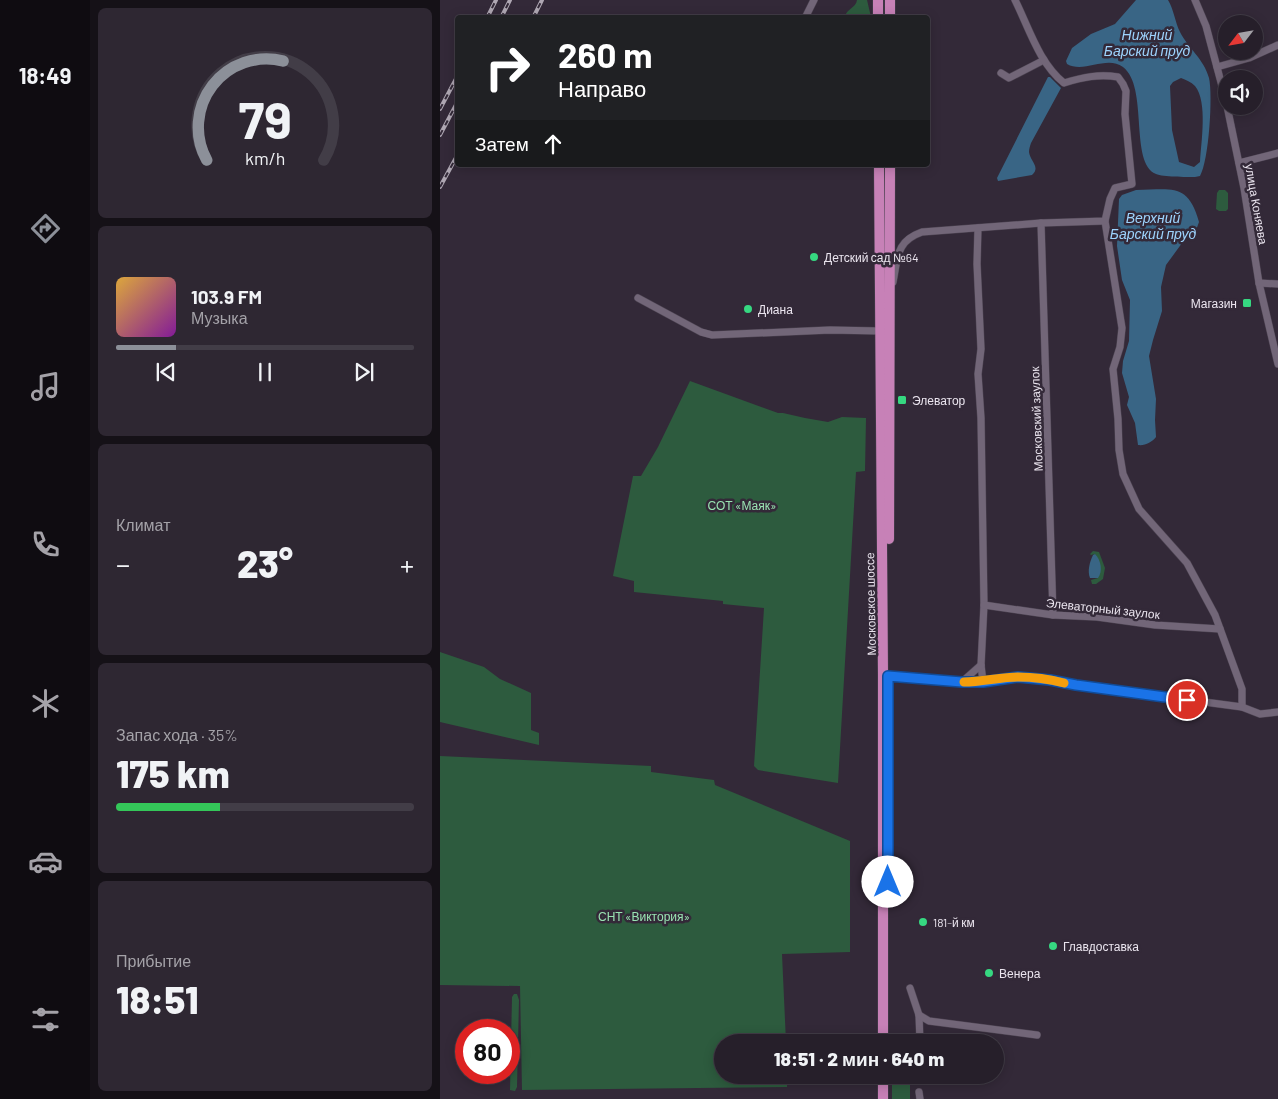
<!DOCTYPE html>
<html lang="ru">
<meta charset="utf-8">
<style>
body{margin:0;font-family:Barlow,sans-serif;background:#2e2732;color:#f1f3f6;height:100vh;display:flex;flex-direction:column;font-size:19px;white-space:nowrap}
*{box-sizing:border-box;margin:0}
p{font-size:16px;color:#a4a2a8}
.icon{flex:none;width:28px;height:28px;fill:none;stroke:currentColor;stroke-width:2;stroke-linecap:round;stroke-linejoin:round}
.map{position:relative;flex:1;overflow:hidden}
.side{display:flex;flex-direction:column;gap:8px;padding:8px;background:#151117;width:350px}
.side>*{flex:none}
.hud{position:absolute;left:15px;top:15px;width:475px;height:152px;border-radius:5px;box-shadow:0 2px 12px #0003,0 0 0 1px #423d47;background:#202124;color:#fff;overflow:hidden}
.needle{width:32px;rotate:239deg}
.tools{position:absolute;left:778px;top:15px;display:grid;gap:10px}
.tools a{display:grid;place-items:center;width:45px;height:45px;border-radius:50%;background:#261f2a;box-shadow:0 2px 12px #0003,0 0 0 1px #423d47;font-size:25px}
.speed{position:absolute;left:15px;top:1019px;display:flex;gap:10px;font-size:25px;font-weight:700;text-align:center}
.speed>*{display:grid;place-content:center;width:65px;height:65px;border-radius:50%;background:#261f2a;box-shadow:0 2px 12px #0003,0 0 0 1px #423d47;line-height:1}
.speed .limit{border:8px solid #d22;background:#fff;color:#111}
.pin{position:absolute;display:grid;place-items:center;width:42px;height:42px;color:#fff;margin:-21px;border:2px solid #fff;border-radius:50%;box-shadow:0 1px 5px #0007}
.me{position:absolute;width:55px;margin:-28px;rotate:0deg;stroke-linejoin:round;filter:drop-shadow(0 0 4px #0008)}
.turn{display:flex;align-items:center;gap:18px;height:105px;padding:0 20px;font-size:22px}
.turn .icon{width:65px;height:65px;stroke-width:2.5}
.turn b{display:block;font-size:35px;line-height:42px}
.then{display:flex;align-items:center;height:48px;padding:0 20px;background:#0003;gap:10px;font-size:19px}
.big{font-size:38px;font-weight:800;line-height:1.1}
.side .card{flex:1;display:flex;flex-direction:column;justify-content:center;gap:8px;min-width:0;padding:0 18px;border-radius:8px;background:#2e2732}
.side .dial{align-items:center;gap:0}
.dial svg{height:130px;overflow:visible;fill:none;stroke:#423d47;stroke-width:7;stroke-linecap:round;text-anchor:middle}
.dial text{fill:#f1f3f6;stroke:none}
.song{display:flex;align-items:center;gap:15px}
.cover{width:60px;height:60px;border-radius:8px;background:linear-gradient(135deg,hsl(40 70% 55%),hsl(290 70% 35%))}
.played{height:5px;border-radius:2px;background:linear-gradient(90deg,#8c9099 20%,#423d47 20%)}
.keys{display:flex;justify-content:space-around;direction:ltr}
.heat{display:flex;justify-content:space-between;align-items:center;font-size:28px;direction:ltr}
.charge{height:8px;border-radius:4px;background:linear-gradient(90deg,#34c759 35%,#423d47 0)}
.trip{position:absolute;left:274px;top:1034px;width:290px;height:50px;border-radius:25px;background:#261f2a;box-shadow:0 2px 12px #0003,0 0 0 1px #423d47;font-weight:800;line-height:50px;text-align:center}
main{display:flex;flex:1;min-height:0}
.dock{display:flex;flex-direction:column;width:90px;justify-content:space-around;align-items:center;background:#0f0c11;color:#a4a2a8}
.dock .icon{width:35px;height:35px}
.dock .current{color:#8c9099}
.dock b{font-size:22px;color:#f1f3f6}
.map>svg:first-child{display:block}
.green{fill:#2d5b3e}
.water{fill:#396585;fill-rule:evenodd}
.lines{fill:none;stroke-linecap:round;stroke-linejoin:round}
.minor-casing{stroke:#4d4452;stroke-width:8}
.highway-casing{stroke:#4d4452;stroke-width:11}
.minor{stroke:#726678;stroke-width:7}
.highway{stroke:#c781b7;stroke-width:10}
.rail-casing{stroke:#afa7b3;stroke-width:4}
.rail{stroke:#332938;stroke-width:2;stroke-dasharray:5.5;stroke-linecap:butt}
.route-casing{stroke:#114b97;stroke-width:12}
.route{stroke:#1a73e8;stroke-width:9}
.slow{stroke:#f59e0b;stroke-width:9}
.poi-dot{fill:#36d881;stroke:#332938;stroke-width:2}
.labels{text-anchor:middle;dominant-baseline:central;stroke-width:5;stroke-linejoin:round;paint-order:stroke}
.street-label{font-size:12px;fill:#ebe5ef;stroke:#332938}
.poi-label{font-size:12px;fill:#ebe5ef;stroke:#332938;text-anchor:start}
.park-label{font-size:12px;fill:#99e3b2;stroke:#332938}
.water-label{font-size:14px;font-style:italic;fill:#9dd3fd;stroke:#332938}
</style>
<main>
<nav class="dock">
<b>18:49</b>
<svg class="icon current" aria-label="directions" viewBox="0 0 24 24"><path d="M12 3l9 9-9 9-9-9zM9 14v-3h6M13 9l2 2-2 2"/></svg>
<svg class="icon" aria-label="music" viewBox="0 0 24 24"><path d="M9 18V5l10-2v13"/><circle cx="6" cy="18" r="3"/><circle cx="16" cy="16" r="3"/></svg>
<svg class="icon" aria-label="phone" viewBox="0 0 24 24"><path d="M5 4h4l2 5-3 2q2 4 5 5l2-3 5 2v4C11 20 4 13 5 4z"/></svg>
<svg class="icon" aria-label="climate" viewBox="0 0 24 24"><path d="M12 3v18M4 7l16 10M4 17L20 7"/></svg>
<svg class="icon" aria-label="car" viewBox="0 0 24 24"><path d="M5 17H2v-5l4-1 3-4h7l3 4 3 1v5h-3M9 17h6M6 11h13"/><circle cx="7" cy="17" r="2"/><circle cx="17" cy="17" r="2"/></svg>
<svg class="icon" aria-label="filters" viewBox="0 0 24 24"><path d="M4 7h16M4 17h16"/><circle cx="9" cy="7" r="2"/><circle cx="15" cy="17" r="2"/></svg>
</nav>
<section class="side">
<div class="card dial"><svg viewBox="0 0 100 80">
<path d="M14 69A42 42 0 1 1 86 69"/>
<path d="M14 69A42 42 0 0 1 61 8" stroke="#8c9099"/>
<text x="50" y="56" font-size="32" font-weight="700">79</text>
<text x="50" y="72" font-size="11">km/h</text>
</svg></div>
<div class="card">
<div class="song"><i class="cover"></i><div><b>103.9 FM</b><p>Музыка</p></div></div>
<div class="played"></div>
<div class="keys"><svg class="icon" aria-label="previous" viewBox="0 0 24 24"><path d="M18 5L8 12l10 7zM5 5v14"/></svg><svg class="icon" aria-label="pause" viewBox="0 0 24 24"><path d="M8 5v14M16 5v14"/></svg><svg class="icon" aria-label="next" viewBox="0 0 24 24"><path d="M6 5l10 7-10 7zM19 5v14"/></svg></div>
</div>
<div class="card"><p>Климат</p>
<div class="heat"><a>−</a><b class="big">23°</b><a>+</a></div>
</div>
<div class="card"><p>Запас хода · 35%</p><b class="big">175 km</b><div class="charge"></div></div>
<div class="card"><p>Прибытие</p><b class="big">18:51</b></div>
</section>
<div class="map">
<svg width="838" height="1099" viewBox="0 0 838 1099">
<rect width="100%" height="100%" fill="#332938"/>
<!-- green -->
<g class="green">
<path d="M417,0H427L431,17H405C406,9 416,8 417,0Z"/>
<polygon points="779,190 785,190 788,193 788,209 786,211 779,211 776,209 777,193"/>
<polygon points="250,381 338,413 343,413 365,418 388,422 402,417 426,418 425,471 416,472 398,783 318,770 314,766 324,608 283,604 283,601 194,592 194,581 173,576 193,476 201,476 218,447"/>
<polygon points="653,551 659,552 665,568 663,579 656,584 652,584 651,580 658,578 655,554 651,555 650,554"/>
<polygon points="0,652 44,667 60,679 91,693 91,730 99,733 99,745 0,722"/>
<polygon points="0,756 211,766 211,772 274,780 275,785 410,841 410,952 342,954 346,1042 282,1042 282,1075 347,1075 347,1087 82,1090 80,986 0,985"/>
<polygon points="74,994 77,994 79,1000 77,1087 75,1091 70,1090 72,997"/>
<rect x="452" y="1075" width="18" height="24"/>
</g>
<!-- water -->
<g class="water">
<path d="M696,0H728C734,10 735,22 740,32C748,48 764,59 769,78C773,95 769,161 760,176L755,177C746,177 723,177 716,174C689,163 709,87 683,67C666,55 644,74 627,64L626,61L632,48L651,34L675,24ZM741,78C746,80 751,82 755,86C768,102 761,143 760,162L754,167L739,162L732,130L730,86L733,82Z"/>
<path d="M608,77H610L621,88L591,143C590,146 589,149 589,152C590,161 601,167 592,175L558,181L557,178Z"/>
<path d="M696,190C731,190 748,182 759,222L755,233L745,239L726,265L721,287L722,311L713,340L709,356L716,399L715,420L716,437C712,442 705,446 698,445L695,423L687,405L689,397L682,373L683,361L689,341L690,300L682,280L677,246L679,199L682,195Z"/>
<path d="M655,554C661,560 663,571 658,578H650C647,571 650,561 653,555Z"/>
</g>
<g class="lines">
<defs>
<g id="minor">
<polyline points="755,0 766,26 786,101"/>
<polyline points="365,18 374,0"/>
<polyline points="777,67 809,58 838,45"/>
<polyline points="561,73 569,78 604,60"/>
<polyline points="787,106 804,188 819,283 838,364"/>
<polyline points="799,163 838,153"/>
<polyline points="665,221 682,328 680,347 673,369 678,419 679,450 683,474 699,509 747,563 775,615 802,689 802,707"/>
<polyline points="601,223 613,615"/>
<polyline points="538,228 537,264 541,349 538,374 541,418 544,605 541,665 543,682"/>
<path d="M453,282C458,257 456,241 482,232L601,223L665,221L670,199L675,188L692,184L685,114L686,91L683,84L678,77C659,74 643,77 624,83C599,63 589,28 575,0"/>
<polyline points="819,283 838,284"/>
<polyline points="198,298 261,332 272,335 390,330 440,331"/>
<polyline points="544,605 613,615 657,617 715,625 780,629"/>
<polyline points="448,676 525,682 577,677 611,680 636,685 802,707 820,714 838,712"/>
<polyline points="523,681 541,665"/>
<polyline points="470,988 479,1015 480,1042"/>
<polyline points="479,1015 489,1021 597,1035"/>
<polyline points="479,1092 480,1099"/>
</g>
<g id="highway">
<polyline points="438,0 438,18"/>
<polyline points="450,0 450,18"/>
<polyline points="439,165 443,675 443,1042"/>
<polyline points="449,539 450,165"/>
<polyline points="443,1099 443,1075"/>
</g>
</defs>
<!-- minor casing -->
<use href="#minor" class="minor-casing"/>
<!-- highway casing -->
<use href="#highway" class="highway-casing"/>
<!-- minor -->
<use href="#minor" class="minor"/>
<!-- highway -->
<use href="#highway" class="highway"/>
<defs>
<g id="rail">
<polyline points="47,18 56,0"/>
<polyline points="61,18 70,0"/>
<polyline points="93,18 102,0"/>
<polyline points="0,109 18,75"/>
<polyline points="0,135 18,101"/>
<polyline points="0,187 18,154"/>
</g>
</defs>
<!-- rail casing -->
<use href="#rail" class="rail-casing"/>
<!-- rail -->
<use href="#rail" class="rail"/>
</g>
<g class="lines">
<defs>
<polyline id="route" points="448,882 448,676 522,682 543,682 578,677 610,680 636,685 747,700"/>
</defs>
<!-- route casing -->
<use href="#route" class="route-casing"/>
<!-- route -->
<use href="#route" class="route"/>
<!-- slow -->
<path class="slow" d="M524,682C542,682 560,677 578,677C593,677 609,679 624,683"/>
</g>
<!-- markers -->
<g class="poi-dot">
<circle cx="374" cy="257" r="5"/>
<rect x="802" y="298" width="10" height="10" rx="2.5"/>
<circle cx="308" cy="309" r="5"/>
<rect x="457" y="395" width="10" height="10" rx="2.5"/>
<circle cx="483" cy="922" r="5"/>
<circle cx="613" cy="946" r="5"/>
<circle cx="549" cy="973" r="5"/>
</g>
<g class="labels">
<!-- street labels -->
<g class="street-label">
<text transform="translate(817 204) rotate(80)">улица Коняева</text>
<text transform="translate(596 419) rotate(-92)">Московский заулок</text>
<text transform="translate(430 604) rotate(-91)">Московское шоссе</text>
<text transform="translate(663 608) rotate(6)">Элеваторный заулок</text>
</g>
<!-- poi labels -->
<g class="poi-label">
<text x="384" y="257">Детский сад №64</text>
<text x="797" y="303" text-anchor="end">Магазин</text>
<text x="318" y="309">Диана</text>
<text x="472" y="400">Элеватор</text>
<text x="493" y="922">181-й км</text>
<text x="623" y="946">Главдоставка</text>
<text x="559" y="973">Венера</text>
</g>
<!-- park labels -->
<g class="park-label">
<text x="302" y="505">СОТ «Маяк»</text>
<text x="204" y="916">СНТ «Виктория»</text>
</g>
<!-- water labels -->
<g class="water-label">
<text x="707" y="34">Нижний<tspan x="707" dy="16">Барский пруд</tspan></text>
<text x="713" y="217">Верхний<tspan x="713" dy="16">Барский пруд</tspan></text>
</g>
</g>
</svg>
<div class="tools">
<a><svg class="needle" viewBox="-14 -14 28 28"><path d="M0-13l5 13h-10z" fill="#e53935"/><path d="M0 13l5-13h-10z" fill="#a4a2a8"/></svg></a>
<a><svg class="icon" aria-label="sound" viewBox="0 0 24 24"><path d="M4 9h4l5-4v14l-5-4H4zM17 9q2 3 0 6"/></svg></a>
</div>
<div class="speed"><div class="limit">80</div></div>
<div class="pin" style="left:747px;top:700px;background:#d93025"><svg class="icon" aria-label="arrive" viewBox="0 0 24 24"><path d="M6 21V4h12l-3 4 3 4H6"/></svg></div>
<svg class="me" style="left:448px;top:882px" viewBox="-20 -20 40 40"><circle r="19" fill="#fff"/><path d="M0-13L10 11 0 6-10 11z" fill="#1a73e8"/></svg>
<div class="trip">18:51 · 2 мин · 640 m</div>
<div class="hud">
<div class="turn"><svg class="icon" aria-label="right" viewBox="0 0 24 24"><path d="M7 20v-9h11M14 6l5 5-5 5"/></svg><div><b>260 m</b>Направо</div></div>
<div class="then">Затем<svg class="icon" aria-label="ahead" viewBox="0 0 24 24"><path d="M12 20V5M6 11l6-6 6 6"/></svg></div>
</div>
</div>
</main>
